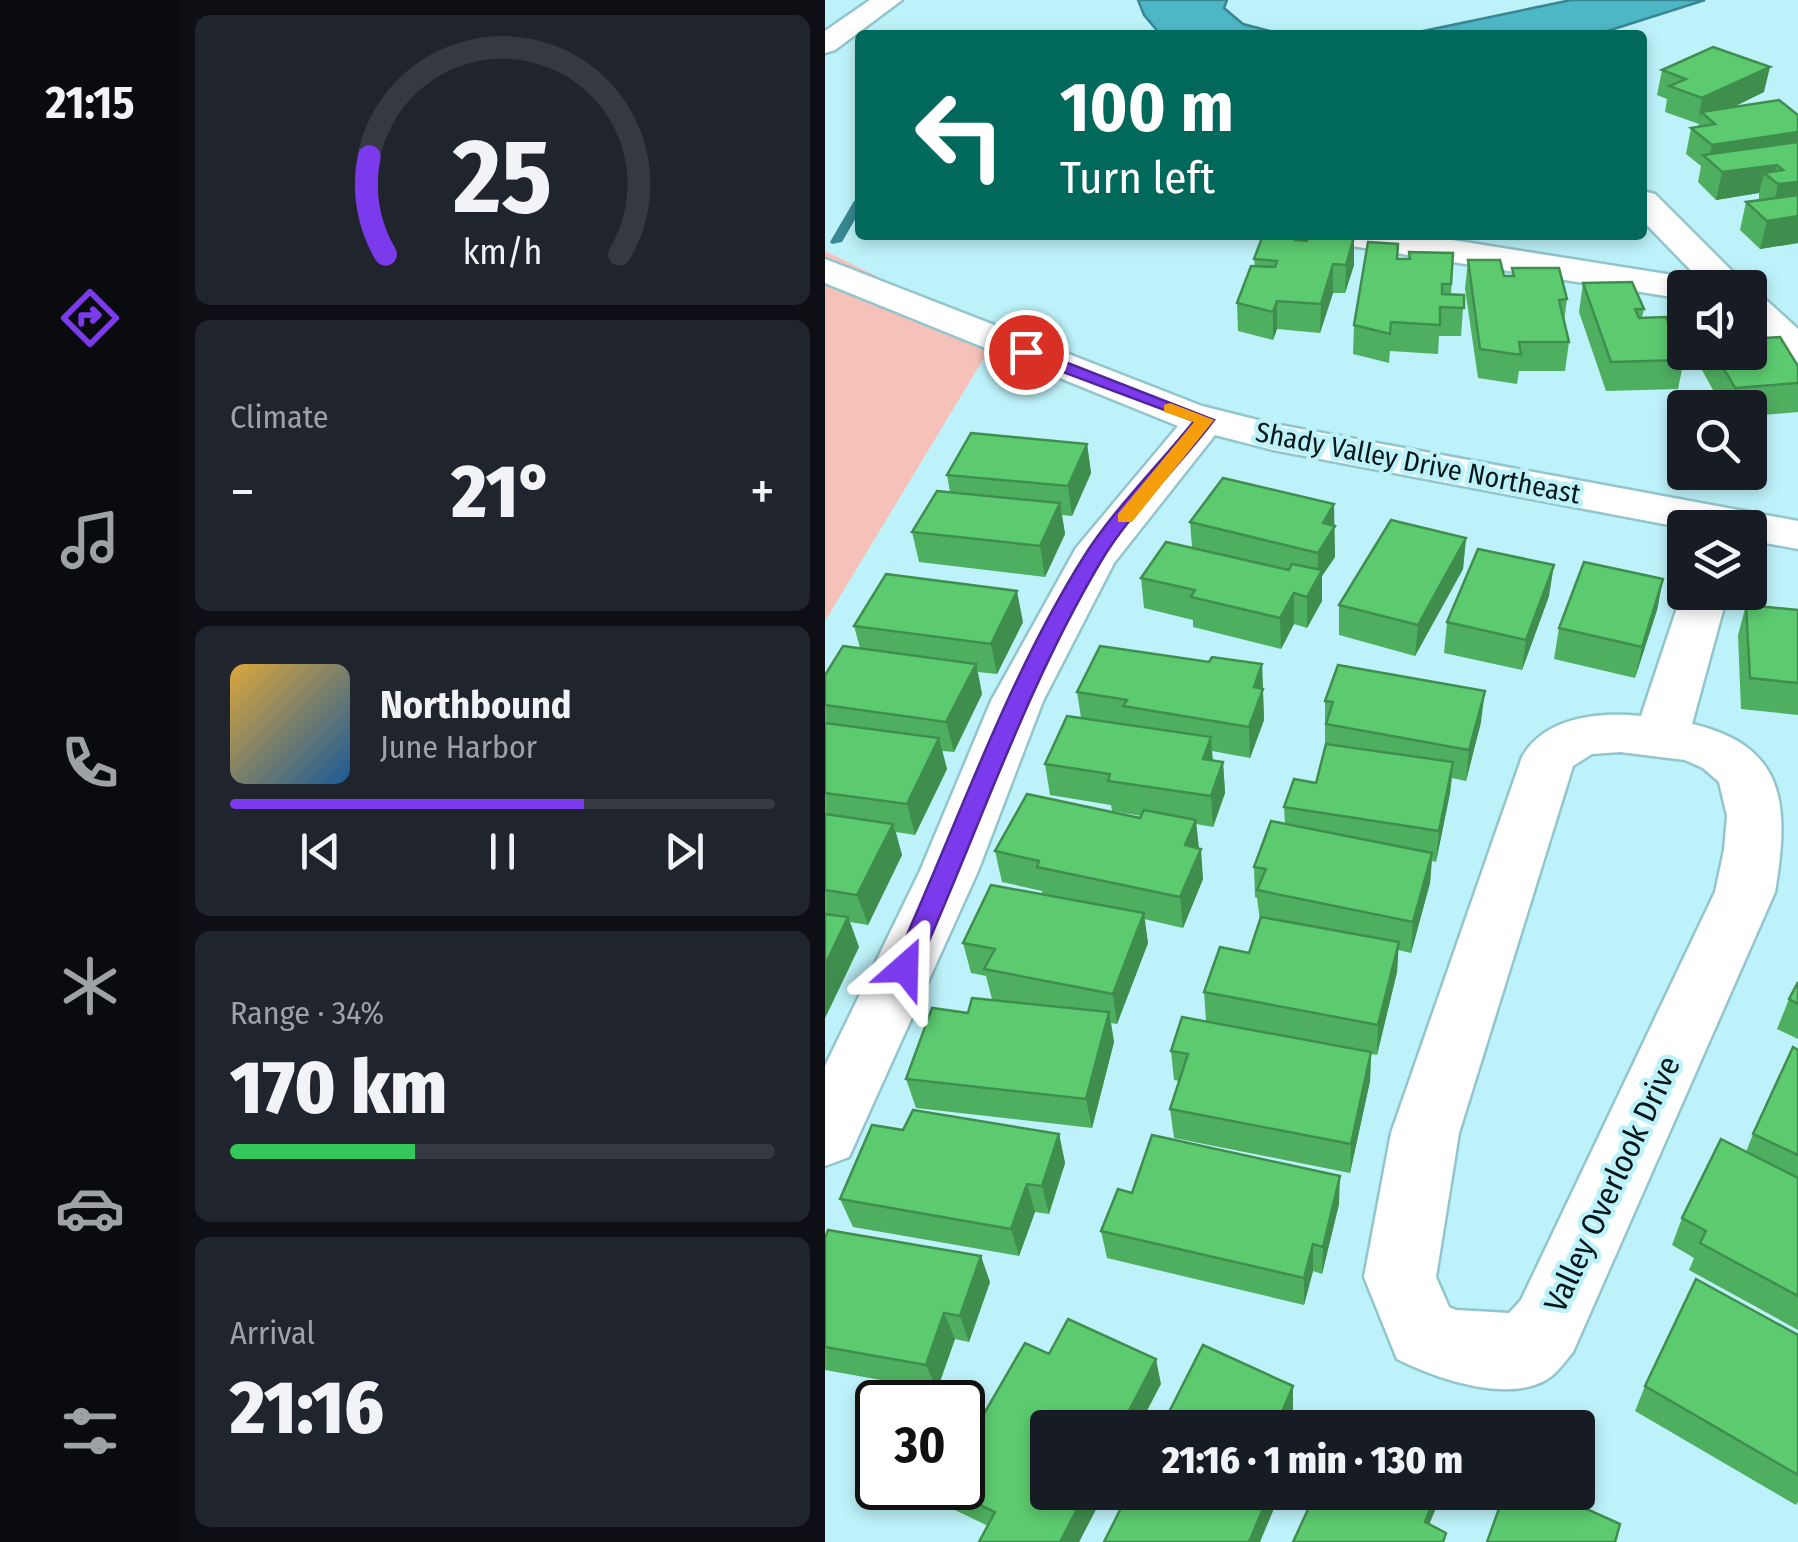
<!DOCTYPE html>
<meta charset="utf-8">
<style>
body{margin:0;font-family:"Fira Sans Condensed",sans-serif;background:#20242c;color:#f1f3f6;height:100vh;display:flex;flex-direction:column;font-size:38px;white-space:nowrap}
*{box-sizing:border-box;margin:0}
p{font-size:32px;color:#9ea1a6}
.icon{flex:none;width:55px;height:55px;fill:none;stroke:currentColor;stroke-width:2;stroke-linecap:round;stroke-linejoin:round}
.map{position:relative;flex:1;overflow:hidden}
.drawer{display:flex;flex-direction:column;gap:15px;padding:15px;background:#0d0f14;width:645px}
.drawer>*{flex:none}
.guide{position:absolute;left:30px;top:30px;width:792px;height:210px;border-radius:10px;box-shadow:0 5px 15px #0003;background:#00695c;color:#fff;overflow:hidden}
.controls{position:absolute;left:842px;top:270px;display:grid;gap:20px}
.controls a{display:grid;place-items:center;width:100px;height:100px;border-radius:10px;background:#171b24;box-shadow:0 5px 15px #0003;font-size:50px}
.speed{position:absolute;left:30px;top:1380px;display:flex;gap:20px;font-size:50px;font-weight:700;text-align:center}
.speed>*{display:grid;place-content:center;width:130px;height:130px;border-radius:50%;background:#171b24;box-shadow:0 5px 15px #0003;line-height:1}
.speed .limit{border:5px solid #111;border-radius:15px;background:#fff;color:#111}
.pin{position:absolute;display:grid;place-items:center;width:85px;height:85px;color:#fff;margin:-42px;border:5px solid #fff;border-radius:50%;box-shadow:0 2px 10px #0007}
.me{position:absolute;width:110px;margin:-55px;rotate:25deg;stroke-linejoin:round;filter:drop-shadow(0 0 8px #0008)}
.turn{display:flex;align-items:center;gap:35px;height:210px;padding:0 40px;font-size:45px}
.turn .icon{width:130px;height:130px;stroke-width:2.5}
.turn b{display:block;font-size:70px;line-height:85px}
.big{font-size:75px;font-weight:800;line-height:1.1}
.drawer .tile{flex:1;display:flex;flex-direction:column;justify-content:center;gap:15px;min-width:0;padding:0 35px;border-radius:15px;background:#20242c}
.drawer .dial{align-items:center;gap:0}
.dial svg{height:260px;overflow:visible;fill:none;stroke:#363941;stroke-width:7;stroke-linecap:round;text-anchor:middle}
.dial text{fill:#f1f3f6;stroke:none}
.song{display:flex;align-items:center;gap:30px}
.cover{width:120px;height:120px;border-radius:15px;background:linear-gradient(135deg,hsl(40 70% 55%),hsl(210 70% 35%))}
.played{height:10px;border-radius:5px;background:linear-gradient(90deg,#7c3aed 65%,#363941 65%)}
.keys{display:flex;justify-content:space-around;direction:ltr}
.heat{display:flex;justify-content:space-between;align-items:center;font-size:55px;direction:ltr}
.charge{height:15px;border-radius:8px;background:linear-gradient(90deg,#34c759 34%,#363941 0)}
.trip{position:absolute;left:205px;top:1410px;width:565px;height:100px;border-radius:10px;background:#171b24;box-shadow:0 5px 15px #0003;font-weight:800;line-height:100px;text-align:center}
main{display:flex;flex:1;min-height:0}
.dock{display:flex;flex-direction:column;width:180px;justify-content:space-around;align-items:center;background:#090b0e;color:#9ea1a6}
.dock .icon{width:70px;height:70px}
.dock .current{color:#7c3aed}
.dock b{font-size:45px;color:#f1f3f6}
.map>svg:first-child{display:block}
.green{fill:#f6c1b9}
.water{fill:#4eb7c6;stroke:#388792;stroke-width:2.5}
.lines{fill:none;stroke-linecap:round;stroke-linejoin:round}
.stream{fill:#388792;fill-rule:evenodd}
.minor-casing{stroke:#92c5cc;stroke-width:5}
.minor{fill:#fff;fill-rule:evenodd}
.wall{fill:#4faf60}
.shaded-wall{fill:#408e4e}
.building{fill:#5ccb70;stroke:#408e4e;stroke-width:2.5}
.route{fill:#7c3aed;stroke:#51269a;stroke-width:2.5}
.slow{fill:#f59e0b}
.labels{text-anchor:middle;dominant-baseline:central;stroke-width:9;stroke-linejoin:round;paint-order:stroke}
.far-street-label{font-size:28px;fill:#031719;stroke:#bef2fa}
.street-label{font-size:32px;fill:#031719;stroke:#bef2fa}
</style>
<main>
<nav class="dock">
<b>21:15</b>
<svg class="icon current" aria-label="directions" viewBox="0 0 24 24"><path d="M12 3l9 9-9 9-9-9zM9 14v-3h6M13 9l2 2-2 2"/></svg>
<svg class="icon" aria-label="music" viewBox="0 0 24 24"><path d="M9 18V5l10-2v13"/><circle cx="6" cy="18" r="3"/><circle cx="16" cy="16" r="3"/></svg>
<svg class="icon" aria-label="phone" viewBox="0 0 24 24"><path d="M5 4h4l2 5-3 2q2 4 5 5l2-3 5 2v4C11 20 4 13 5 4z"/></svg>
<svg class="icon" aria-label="climate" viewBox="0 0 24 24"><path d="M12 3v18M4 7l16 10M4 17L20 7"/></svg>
<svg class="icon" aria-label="car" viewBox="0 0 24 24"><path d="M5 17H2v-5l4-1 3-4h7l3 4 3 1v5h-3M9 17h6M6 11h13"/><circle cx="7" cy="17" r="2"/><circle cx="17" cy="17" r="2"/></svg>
<svg class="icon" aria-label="filters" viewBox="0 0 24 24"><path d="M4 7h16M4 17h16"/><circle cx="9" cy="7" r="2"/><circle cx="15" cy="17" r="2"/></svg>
</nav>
<section class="drawer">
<div class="tile dial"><svg viewBox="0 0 100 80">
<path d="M14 69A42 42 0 1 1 86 69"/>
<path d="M14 69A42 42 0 0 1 9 39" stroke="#7c3aed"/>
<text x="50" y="56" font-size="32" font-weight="700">25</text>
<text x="50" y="72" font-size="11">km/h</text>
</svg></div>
<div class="tile"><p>Climate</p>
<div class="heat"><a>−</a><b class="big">21°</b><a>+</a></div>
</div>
<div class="tile">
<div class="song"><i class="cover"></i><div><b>Northbound</b><p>June Harbor</p></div></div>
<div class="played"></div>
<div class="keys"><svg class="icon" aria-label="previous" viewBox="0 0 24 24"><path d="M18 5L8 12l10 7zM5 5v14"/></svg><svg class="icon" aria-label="pause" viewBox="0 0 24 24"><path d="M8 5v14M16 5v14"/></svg><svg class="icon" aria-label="next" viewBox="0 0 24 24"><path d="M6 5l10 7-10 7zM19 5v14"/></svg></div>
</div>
<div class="tile"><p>Range · 34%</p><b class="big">170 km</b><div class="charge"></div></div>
<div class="tile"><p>Arrival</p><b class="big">21:16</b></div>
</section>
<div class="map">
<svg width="973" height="1542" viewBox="0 0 973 1542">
<rect width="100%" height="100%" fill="#bef2fa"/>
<!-- green -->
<polygon class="green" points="0,251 173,335 0,621"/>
<!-- water -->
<g class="water">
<polygon points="313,0 402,0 399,8 418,24 460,35 336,35 319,15"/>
<polygon points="746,0 880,0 770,35 579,35"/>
</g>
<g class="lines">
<!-- stream -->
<polygon class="stream" points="35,198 35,211 17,242 7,244 5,242 29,201"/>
<defs>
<g id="minor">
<polygon points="45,0 77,0 10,50 0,53 0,31"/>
<polygon points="818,191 830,194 924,288 883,288 818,221"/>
<polygon points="509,235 596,235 860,277 873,280 879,288 860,288 860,299 527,246 514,243"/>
<polygon points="0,259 377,406 449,424 973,521 973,549 925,540 925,528 860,528 448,450 390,435 289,563 218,701 153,871 24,1157 0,1166 0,1066 95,871 166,701 251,548 353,426 0,283"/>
<polygon points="925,294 939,298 973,329 973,363 959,360 925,327"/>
<path d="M860,584V592H903L867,724C963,746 964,808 950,892L748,1352C742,1359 735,1369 728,1375C689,1407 610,1378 572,1359L539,1277L566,1133L697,757C720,717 773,712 816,716ZM795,752L860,760L878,768L894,782L902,816L899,850L890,892L696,1300L684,1313L631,1310L624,1307L611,1277L634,1133L748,766L767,754Z"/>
</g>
</defs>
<!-- minor casing -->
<use href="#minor" class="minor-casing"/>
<!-- minor -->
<use href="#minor" class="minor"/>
</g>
<!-- wall -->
<g class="wall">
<polygon points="837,70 939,92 908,107 973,115 973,243 935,249 915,230 921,202 934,200 934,193 891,200 873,182 876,166 861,154 866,128 873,127 874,124 840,112 842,99 832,95"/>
<polygon points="529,237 529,265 520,293 508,293 495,333 452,329 448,340 413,331 412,303 430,266 429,259 476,240"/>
<polygon points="628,253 626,295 639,295 636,336 614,336 613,354 565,351 564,363 528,354 529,325 572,259 584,259"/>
<polygon points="643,260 679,276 687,276 687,268 742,299 739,322 744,342 740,371 694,371 692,384 653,378 640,289"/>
<polygon points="758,283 819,309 817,318 859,360 853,389 781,391 754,312"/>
<polygon points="856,296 860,296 860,341 851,325"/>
<polygon points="867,352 925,352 973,366 973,412 925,416 925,408 898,408"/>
<polygon points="262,444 266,473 247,516 237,515 240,534 220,577 94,562 87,532 125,492 122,475"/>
<polygon points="365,522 509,526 510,557 497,576 497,601 482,628 469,624 456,649 368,627 368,620 319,608 316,578 367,547"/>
<polygon points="641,538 638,569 590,656 514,635 514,605"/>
<polygon points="838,579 832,610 810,678 729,659 734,628"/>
<polygon points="724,596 697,670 619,653 622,622"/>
<polygon points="921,605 973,610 973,715 916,709 913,635"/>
<polygon points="198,622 172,674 153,672 157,694 129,752 117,751 122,769 90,835 71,832 77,855 43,925 25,922 34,947 0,1018 0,675 35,648 29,626"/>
<polygon points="384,662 437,664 439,720 425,758 387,751 388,760 398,762 400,793 388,827 371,824 378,879 358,928 319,919 323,943 292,1024 286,1023 289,1042 267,1128 91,1108 81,1079 143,1013 167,999 161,976 146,973 138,943 217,895 217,891 177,882 170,851 315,818 316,816 287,811 286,805 225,795 220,764 256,718 252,692"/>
<polygon points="500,701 656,722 641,781 627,778 625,793 611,862 607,861 605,883 586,953 573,950 572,972 552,1055 546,1054 545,1081 525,1173 349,1138 345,1109 354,1081 349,1080 346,1051 381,1021 379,992 424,953 435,921 432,898 430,897 429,867 460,824 459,807 491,783 500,747"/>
<polygon points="973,982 973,1039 952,1029 964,999"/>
<polygon points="973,1050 973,1330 864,1270 869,1258 847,1245 857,1218 921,1152 928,1134"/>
<polygon points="78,1130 234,1134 240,1163 224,1214 210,1212 194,1256 28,1227 15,1199"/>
<polygon points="307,1193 514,1204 497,1274 488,1271 479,1305 282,1258 276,1231"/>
<polygon points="0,1238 165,1282 144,1342 130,1339 112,1390 0,1370"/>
<polygon points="973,1335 973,1502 971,1505 810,1411 820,1386"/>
<polygon points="224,1354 336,1384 222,1492 280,1492 254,1542 163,1526 128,1509 117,1488 138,1488"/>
</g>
<!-- shaded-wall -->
<g class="shaded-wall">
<polygon points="945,67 939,92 884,119 876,112 873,124 877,98"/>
<polygon points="973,132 973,158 884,161 887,145"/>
<polygon points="952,165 949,181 939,173 934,193 891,200 897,172"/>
<polygon points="973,182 973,208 947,212 953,184"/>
<polygon points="973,216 973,243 935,249 942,221"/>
<polygon points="529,237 529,265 520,293 521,265"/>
<polygon points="508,264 508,293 495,333 496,304"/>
<polygon points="452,301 452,329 448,340 448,312"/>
<polygon points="262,444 266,473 247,516 243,486"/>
<polygon points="235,503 240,534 220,577 215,546"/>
<polygon points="509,504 510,557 497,576 497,601 482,628 482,597 493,579 493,553 498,523"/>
<polygon points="641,538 638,569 590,656 593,625"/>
<polygon points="729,565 724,596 697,670 701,640"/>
<polygon points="838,579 832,610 810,678 817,647"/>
<polygon points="192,591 198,622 172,674 166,644"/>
<polygon points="469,593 469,624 456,649 455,618"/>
<polygon points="151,664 157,694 129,752 121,722"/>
<polygon points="437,664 439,720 425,758 424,727 429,687"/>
<polygon points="660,691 656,722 641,781 644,750"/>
<polygon points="386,737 388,768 378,759"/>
<polygon points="114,738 122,769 90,835 82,804"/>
<polygon points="398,762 400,793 388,827 386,796"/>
<polygon points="628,762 625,793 611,862 614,831"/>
<polygon points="371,820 374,851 360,845"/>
<polygon points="68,824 77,855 43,925 32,895"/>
<polygon points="376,849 378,879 358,928 355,897"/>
<polygon points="607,853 605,883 586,953 588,922"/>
<polygon points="319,913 323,943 292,1024 288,994"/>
<polygon points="23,917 34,947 0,1018 0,965"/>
<polygon points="574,942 572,972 552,1055 553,1025"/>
<polygon points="284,1012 289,1042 267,1128 261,1099"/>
<polygon points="546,1052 545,1081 525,1173 526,1144"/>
<polygon points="234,1134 240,1163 224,1214 217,1186"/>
<polygon points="515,1176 514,1204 497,1274 498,1247"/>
<polygon points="202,1184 210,1212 194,1256 186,1229"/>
<polygon points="488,1244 488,1271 479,1305 479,1278"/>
<polygon points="156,1256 165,1282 144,1342 135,1316"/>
<polygon points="119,1313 130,1339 112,1390 101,1365"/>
<polygon points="331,1359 336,1384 313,1428 295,1428"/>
<polygon points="468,1386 468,1410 461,1428 450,1428"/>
<polygon points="261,1492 280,1492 254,1542 235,1542"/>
<polygon points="445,1492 456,1492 435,1542 424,1542"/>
<polygon points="612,1492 615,1492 614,1501 597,1542 600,1522"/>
</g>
<!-- building -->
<g class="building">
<polygon points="888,47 945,67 877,98 844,86 861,79 837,70"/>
<polygon points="954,100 973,115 973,132 887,145 866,128 890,124 876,112"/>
<polygon points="973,142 973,182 953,184 939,173 958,170 952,165 897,172 878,155"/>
<polygon points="973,195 973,216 942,221 921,202"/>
<polygon points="438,235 472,235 470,240 482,241 484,235 529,237 521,265 508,264 496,304 452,301 448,312 412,303 426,266 450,267 452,261 429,259"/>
<polygon points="543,242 573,244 572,259 585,259 584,252 628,253 626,284 617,284 617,294 639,295 639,308 615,307 615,325 566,322 565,334 529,325"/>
<polygon points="643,260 675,260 679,276 689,276 687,268 734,268 742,299 734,300 744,342 694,342 696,355 655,349"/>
<polygon points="807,282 819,309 810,309 814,318 841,317 859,360 786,362 758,283"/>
<polygon points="955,337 973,366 973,383 910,388 889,352 925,352 925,339"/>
<polygon points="146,433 262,444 243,486 122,475"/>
<polygon points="398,478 509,504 498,523 510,526 493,553 365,522"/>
<polygon points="112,491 235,503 215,546 87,532"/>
<polygon points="566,520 641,538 593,625 514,605"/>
<polygon points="341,542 464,570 467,564 497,570 482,597 469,593 455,618 366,597 370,590 316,578"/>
<polygon points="653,549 729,565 701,640 622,622"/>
<polygon points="759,562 838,579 817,647 734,628"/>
<polygon points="61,574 192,591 166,644 29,626"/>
<polygon points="921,605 973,610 973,683 925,678"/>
<polygon points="18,646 151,664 121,722 0,705 0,675"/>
<polygon points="275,646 384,662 387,657 437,664 429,687 438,689 424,727 298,706 302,700 252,692"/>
<polygon points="513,665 660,691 644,750 501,724 508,702 500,701"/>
<polygon points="242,716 386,737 378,759 398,762 386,796 283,781 285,774 220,764"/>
<polygon points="0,723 114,738 82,804 0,793"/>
<polygon points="501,744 628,762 614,831 459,807 469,779 491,783"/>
<polygon points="202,794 315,818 319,810 371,820 360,845 376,849 355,897 212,867 214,861 170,851"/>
<polygon points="0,814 68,824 32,895 0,890"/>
<polygon points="446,821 607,853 588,922 432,890 441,869 429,867"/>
<polygon points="166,885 319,913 288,994 159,969 170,949 138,943"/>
<polygon points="0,914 23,917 0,965"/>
<polygon points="436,917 574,942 553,1025 379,992 395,947 424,953"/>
<polygon points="973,982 973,1004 964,999"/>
<polygon points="147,998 284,1012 261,1099 81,1079 107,1008 143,1013"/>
<polygon points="357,1017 546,1052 526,1144 345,1109 363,1054 346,1051"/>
<polygon points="968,1047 973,1050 973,1155 928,1134"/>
<polygon points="88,1110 234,1134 217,1186 202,1184 186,1229 15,1199 47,1125 78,1130"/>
<polygon points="327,1135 515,1176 498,1247 488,1244 479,1278 276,1231 293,1189 307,1193"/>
<polygon points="896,1139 973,1178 973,1296 875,1243 881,1231 857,1218"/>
<polygon points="3,1230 156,1256 135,1316 119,1313 101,1365 0,1347 0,1238"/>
<polygon points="871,1279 973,1335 973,1475 820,1386"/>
<polygon points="243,1319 331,1359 295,1428 222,1428 222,1492 261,1492 235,1542 154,1542 170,1512 119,1488 138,1488 138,1450 200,1343 224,1354"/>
<polygon points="378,1345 468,1386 450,1428 336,1428"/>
<polygon points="304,1492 445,1492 424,1542 279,1542"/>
<polygon points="491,1492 612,1492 600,1522 621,1533 618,1542 468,1542"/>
<polygon points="680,1492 724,1492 795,1524 790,1542 662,1542"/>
</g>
<!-- route -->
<path class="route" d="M195,349H207L389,420C353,468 305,512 275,563C199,691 153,833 92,968L89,976L80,979L70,976L67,968C130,832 178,686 258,558C288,510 333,466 369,421L195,356Z"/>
<!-- slow -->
<polygon class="slow" points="345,403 389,420 307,522 293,522 293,514 369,422 339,412 339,405"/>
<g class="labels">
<!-- far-street labels -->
<g class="far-street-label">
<text transform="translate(593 463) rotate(11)">Shady Valley Drive Northeast</text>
</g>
<!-- street labels -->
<g class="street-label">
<text transform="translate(787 1184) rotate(-65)">Valley Overlook Drive</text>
</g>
</g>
</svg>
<div class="controls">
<a><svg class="icon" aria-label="sound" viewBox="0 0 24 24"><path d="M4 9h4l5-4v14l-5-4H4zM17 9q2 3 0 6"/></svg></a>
<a><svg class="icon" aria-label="search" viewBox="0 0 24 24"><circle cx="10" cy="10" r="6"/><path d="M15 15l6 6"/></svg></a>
<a><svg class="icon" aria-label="layers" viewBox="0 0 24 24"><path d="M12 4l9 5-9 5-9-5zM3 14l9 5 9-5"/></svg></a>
</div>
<div class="speed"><div class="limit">30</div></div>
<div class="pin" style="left:201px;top:352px;background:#d93025"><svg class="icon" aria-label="arrive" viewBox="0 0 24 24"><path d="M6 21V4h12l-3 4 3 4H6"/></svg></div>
<svg class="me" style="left:80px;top:968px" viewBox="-20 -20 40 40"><path d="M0-17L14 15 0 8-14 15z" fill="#7c3aed" stroke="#fff" stroke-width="4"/></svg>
<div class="trip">21:16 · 1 min · 130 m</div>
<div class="guide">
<div class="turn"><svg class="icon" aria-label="left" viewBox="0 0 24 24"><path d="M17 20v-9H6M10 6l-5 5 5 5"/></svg><div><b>100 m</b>Turn left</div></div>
</div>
</div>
</main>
